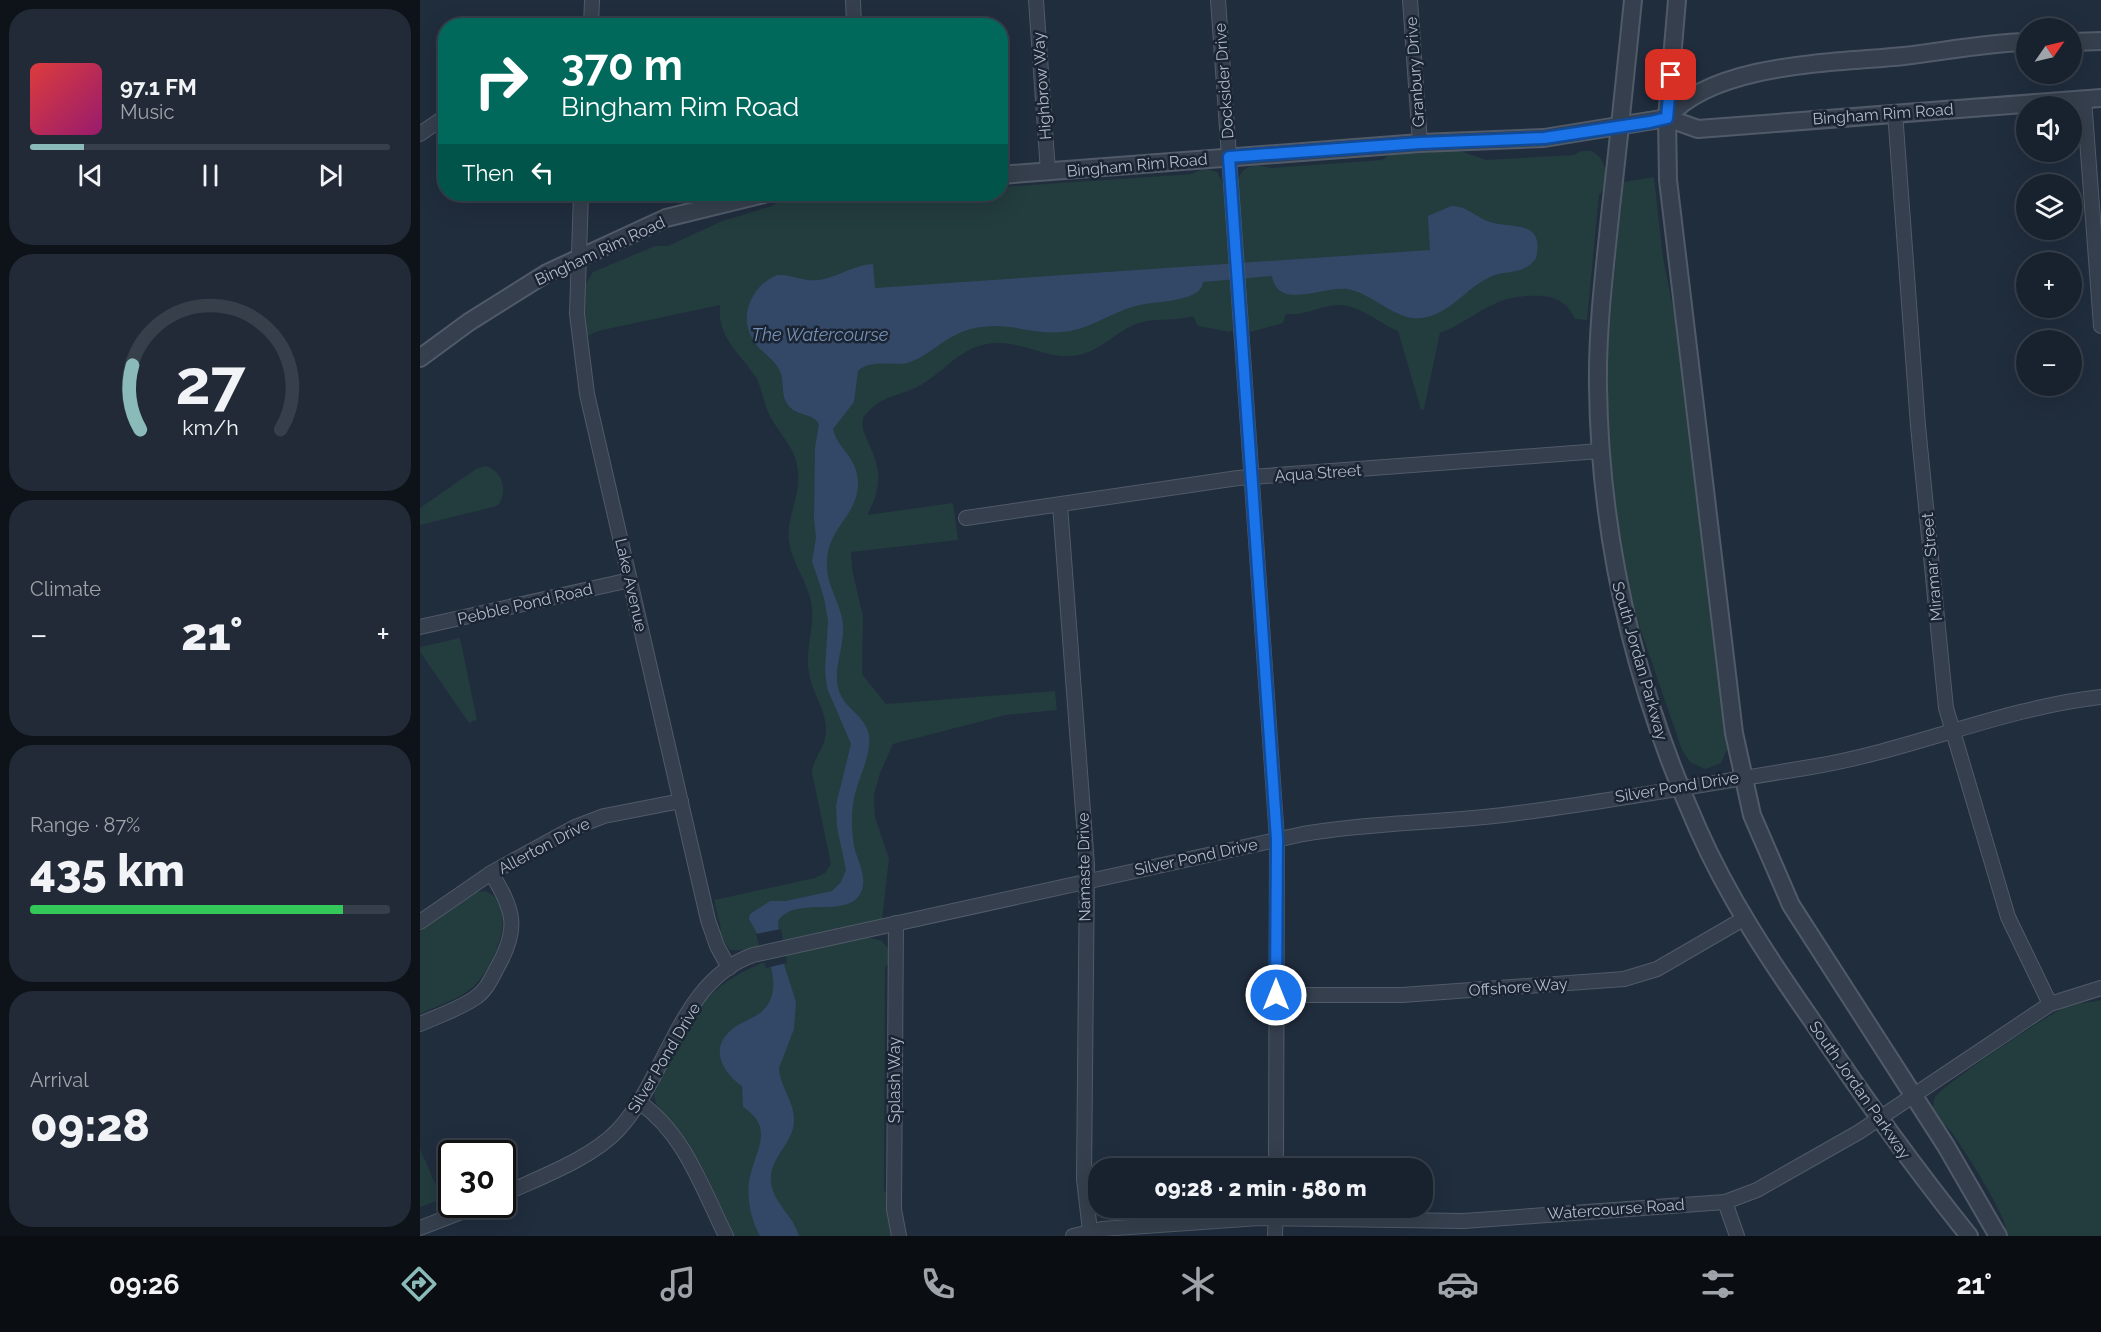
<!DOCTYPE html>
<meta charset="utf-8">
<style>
body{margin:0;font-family:Raleway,sans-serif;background:#212a36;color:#f1f3f6;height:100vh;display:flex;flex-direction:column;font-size:22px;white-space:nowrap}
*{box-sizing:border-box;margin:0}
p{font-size:20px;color:#9fa4aa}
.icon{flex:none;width:33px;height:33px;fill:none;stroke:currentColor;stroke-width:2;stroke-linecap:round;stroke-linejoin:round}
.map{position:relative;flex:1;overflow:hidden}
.sheet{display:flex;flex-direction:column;gap:9px;padding:9px;background:#0d1319;width:420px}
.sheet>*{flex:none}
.banner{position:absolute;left:18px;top:18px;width:570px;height:183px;border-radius:24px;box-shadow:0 6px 24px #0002,0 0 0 2px #363f4a;background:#00695c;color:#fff;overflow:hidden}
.needle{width:39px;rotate:56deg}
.buttons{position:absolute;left:1596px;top:18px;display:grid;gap:12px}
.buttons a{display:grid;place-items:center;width:66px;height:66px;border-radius:50%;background:#18222e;box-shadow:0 6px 24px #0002,0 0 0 2px #363f4a;font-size:30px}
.speed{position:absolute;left:18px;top:1140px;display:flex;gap:12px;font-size:30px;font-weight:700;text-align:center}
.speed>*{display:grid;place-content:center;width:78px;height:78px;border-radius:50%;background:#18222e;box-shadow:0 6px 24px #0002,0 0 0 2px #363f4a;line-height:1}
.speed .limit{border:3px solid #111;border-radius:9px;background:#fff;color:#111}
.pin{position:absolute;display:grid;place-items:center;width:51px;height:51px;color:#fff;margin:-26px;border-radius:12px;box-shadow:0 3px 9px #0006}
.me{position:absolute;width:66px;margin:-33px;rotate:0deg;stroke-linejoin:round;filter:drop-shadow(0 0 4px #0008)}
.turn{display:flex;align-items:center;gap:21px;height:126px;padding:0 24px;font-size:27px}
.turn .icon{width:78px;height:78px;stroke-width:2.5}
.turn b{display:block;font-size:42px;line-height:51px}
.then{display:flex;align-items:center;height:57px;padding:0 24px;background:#0003;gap:12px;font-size:22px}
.big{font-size:45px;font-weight:800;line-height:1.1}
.sheet .tile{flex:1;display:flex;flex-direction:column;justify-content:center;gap:9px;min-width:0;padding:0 21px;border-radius:24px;background:#212a36}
.sheet .dial{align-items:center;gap:0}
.dial svg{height:156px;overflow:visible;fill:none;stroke:#363f4a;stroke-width:7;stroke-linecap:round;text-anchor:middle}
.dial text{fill:#f1f3f6;stroke:none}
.song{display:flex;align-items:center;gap:18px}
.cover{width:72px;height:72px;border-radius:9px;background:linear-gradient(135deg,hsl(0 70% 55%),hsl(320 70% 35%))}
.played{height:6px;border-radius:3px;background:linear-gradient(90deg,#8bbbb9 15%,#363f4a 15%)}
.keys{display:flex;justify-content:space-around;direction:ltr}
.heat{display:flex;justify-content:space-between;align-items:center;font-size:33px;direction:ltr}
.charge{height:9px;border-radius:4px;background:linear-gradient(90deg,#34c759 87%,#363f4a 0)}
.trip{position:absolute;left:668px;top:1158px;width:345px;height:60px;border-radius:24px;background:#18222e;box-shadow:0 6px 24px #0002,0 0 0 2px #363f4a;font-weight:800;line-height:60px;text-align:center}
.tab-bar{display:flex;height:96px;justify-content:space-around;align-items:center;background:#0a0e12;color:#9fa4aa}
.tab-bar .icon{width:42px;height:42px}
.tab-bar .current{color:#8bbbb9}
.tab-bar b{font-size:27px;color:#f1f3f6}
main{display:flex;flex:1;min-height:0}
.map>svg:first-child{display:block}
.green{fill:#233c3e}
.water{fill:#334866}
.pier{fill:#202d3d}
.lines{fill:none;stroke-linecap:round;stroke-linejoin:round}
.minor-casing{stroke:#505a68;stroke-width:16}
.tertiary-casing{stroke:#505a68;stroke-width:20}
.minor{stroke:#353f4d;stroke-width:14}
.tertiary{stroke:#353f4d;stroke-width:16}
.route-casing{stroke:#114b97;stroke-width:15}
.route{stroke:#1a73e8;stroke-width:10}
.labels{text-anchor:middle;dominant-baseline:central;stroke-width:5;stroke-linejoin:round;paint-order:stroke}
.street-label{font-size:16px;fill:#b0bac9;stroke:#1a2432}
.water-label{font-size:18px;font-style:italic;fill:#7590b3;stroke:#1a2432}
</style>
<main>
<section class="sheet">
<div class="tile">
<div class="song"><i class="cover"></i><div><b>97.1 FM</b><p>Music</p></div></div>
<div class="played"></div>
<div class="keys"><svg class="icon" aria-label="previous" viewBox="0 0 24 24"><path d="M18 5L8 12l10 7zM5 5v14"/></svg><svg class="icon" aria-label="pause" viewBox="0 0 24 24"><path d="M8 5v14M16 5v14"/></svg><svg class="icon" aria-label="next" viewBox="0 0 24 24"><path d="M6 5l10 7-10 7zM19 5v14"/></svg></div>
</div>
<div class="tile dial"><svg viewBox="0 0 100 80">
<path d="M14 69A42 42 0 1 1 86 69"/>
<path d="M14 69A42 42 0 0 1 10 36" stroke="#8bbbb9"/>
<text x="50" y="56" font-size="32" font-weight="700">27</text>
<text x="50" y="72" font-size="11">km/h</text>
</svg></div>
<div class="tile"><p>Climate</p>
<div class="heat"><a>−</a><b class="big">21°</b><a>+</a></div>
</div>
<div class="tile"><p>Range · 87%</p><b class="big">435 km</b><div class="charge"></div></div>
<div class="tile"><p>Arrival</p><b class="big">09:28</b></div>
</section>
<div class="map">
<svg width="1681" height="1236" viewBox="0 0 1681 1236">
<rect width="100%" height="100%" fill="#202d3d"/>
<!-- green -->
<g class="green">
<path d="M1038,150L1066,160L1154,155C1180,137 1196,178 1179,195L1167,320L1155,319C1149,305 1139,298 1123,296C1072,293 1062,316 1020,333L1004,409L1001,410L978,331C958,323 941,305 918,305C900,306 884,316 866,314L863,323L831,332L827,329L818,186C818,166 834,162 851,168L962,160L970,155Z"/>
<path d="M784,168L797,172L803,184L813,330L810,332L778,326L773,316C755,322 737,317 719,323C697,330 683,350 659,355C631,361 607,343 579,343C543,343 528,369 501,385C477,398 461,394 443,418C441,428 445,434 448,442C462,470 462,488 447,515L533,503L538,540L431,552L432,569L443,616L442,674L466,704L635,691L637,710L586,715L473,744L460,773L454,795L455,817L469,859L462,920L326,950H310L299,934L301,929L294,900L395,878L405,873L411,864L392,773C393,757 406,747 406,731C406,709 393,695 389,674C384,650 396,626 391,602C387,581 372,563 369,542C365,514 385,493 376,461C371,443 357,431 349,414C343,402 342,387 335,376C318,351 297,337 300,305L178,331L165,337L164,292L165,285L173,272L235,246H248L302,221L352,206L364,199L426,194H580L581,187L772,174Z"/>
<polygon points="1234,177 1243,257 1262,353 1308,748 1301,763 1285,769 1270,762 1262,750 1210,599 1192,487 1188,422 1187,350 1203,182"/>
<path d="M65,466C83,470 89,493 77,506L0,525V508L56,469Z"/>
<polygon points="40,638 57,720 49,723 0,652 0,647"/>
<path d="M65,891C102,905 73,969 53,987C39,999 17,1006 0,1014V931L57,892Z"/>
<path d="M447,937L462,941L468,949L469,964L465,967L464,1190C470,1198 469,1224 472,1236H314C298,1202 284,1163 261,1133C251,1119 229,1107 235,1087C249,1062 262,1035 278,1011C316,956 387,952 447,937Z"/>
<path d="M1681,1000V1236H1587C1584,1230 1586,1224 1583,1219C1569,1189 1551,1161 1533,1134C1525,1121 1507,1121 1515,1097C1524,1084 1633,1011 1649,1005C1656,1003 1671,1003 1681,1000Z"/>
<polygon points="0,1149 22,1199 0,1207"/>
</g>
<!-- water -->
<path class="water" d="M1031,206C1048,206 1055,217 1070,222C1092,229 1125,219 1116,258C1105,276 1084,269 1068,278C1044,290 1030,314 1002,318C976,322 953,293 927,289C902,286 858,311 852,276L783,282C782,302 736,301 720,305C692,311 670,330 642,332C608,335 588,320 551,329C524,336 509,357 487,363C472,366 450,359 438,371L434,402L413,429C417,448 437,457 438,481C439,518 405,526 407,568C408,588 421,604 423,624C425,647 412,669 419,691C425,709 445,715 449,735C452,758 435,782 433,805C431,819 432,832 434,846C437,861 449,878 440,894C426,919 375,895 358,921L361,955L376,1002L374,1029L359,1068C360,1087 375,1102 374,1122C373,1144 348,1159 351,1182C353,1203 374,1216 379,1236H340C331,1220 327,1200 329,1182C333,1153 357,1129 323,1107L322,1086C305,1074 289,1051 309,1032C323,1018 343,1019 351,998C360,973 341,940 329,919L330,914L350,901H366L412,891L421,882L426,870L417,827L416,805L431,744L407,688L405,671L408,621L404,598L392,561L396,538L394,518L395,448L399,424C392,412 378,417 369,406C360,396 365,383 360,371C354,358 340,352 333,340C318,316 332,285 357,275C372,274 383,282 399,280C418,277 433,265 453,264L455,288L1010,250L1008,216Z"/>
<!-- pier -->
<polygon class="pier" points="361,929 367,963 346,968 336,934"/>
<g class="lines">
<defs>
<g id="minor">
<polyline points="433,0 434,26"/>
<polyline points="616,0 628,172"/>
<polyline points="798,0 857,839 856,1168"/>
<polyline points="990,0 1000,143"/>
<polyline points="171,26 172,0"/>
<polyline points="1664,99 1681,326"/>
<polyline points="1475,112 1498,426 1526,708 1588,917 1630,1004"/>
<polyline points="0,134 26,116"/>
<polyline points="161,194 157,314 167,394 288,920 297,946 309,968"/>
<polyline points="640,505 667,865 664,1179 670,1231"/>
<polyline points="546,518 818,478 1180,451"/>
<polyline points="0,627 210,580"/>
<polyline points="0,922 71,873 155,827 184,816 261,801"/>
<polyline points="476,923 474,1209 479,1236"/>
<polyline points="856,995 982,995 1204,979 1237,969 1325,918"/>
<path d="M0,1024C18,1016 39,1009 55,998C66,991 71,979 77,968C99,929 95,911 71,873"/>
<path d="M219,1102C265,1134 282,1188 306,1236"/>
<path d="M82,1195C118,1178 171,1159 198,1130C247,1078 259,981 333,955L883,834C952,822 1022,823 1091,814C1191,801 1291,783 1391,767C1489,751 1582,708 1681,697"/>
<polyline points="1305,1202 1317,1236"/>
<polyline points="0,1228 62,1204"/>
<polyline points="653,1236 682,1229 840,1218 1044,1221 1305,1202 1337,1190 1439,1132 1630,1004 1681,988"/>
<polyline points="855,1236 856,1208"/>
</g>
<g id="tertiary">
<path d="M1213,0C1206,69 1199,138 1191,207C1185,267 1177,327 1178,387C1180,540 1216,690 1278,829C1308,897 1349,959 1391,1019C1441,1094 1493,1166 1549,1236"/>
<polyline points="1257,0 1247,118 1248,180 1314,733 1332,815 1371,905 1526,1146 1578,1236"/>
<polyline points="1652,42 1681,41"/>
<path d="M1247,118C1294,62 1417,63 1484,56C1526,51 1565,43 1606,42"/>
<polyline points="580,175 1000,143 1124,138 1247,118 1278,129 1681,98"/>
<polyline points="0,358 49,322 127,273 246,218 344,194"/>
</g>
</defs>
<!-- minor casing -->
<use href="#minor" class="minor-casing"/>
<!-- tertiary casing -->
<use href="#tertiary" class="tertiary-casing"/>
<!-- minor -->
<use href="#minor" class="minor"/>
<!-- tertiary -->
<use href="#tertiary" class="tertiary"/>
</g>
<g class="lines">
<defs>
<polyline id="route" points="856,995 857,839 809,157 1000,143 1124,138 1230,122 1247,118 1251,75"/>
</defs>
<!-- route casing -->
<use href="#route" class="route-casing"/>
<!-- route -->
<use href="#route" class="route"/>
</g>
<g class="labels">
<!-- street labels -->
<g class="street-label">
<text transform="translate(995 72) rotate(-94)">Granbury Drive</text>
<text transform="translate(804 81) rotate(-94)">Docksider Drive</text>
<text transform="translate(622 86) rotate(-94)">Highbrow Way</text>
<text transform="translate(1463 114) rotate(-4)">Bingham Rim Road</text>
<text transform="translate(717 165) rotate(-5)">Bingham Rim Road</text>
<text transform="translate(180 251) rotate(-25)">Bingham Rim Road</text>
<text transform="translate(898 473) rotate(-4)">Aqua Street</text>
<text transform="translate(1512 567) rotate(-95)">Miramar Street</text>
<text transform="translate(211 585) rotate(77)">Lake Avenue</text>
<text transform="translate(105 604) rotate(-13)">Pebble Pond Road</text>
<text transform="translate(1220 661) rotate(74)">South Jordan Parkway</text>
<text transform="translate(1257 787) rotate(-9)">Silver Pond Drive</text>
<text transform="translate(124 846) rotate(-28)">Allerton Drive</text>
<text transform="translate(776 857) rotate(-12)">Silver Pond Drive</text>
<text transform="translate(664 867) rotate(-91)">Namaste Drive</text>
<text transform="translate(1098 987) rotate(-4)">Offshore Way</text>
<text transform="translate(244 1058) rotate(-59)">Silver Pond Drive</text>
<text transform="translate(474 1080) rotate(-90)">Splash Way</text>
<text transform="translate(1440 1090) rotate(55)">South Jordan Parkway</text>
<text transform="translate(1196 1209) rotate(-4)">Watercourse Road</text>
</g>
<!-- water labels -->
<g class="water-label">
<text x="400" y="334">The Watercourse</text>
</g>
</g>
</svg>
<div class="buttons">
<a><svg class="needle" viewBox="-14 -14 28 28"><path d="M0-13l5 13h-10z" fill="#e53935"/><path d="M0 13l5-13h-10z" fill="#9fa4aa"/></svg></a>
<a><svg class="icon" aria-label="sound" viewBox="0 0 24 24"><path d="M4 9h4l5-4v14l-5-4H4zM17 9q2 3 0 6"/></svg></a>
<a><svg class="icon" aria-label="layers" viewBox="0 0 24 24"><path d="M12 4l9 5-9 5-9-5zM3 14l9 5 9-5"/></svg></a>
<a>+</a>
<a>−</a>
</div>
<div class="speed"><div class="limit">30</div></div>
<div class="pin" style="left:1251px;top:75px;background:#d93025"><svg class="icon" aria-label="arrive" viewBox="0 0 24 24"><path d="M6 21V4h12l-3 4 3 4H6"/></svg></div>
<svg class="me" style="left:856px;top:995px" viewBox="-20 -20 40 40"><circle r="17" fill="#1a73e8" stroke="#fff" stroke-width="3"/><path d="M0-11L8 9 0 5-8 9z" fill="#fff"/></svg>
<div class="trip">09:28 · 2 min · 580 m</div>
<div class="banner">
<div class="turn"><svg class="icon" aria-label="right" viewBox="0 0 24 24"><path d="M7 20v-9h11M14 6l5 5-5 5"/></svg><div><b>370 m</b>Bingham Rim Road</div></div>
<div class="then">Then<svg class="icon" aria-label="left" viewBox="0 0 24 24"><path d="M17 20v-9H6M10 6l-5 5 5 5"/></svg></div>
</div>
</div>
</main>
<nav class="tab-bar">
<b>09:26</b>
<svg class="icon current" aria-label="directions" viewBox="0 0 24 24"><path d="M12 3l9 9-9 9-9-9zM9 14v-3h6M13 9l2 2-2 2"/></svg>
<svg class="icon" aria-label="music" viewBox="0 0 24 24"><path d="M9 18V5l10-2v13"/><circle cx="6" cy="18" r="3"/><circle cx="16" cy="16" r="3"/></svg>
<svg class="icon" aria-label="phone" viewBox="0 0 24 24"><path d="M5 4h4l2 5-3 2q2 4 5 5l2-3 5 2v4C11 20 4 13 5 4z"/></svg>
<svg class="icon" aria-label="climate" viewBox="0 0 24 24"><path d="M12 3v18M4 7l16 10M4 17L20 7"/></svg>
<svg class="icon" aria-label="car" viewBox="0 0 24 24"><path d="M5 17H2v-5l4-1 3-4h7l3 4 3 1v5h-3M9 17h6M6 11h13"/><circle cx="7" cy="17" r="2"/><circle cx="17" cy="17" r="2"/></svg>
<svg class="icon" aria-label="filters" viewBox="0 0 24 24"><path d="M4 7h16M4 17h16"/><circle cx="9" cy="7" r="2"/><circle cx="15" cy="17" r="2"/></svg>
<b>21°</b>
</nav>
